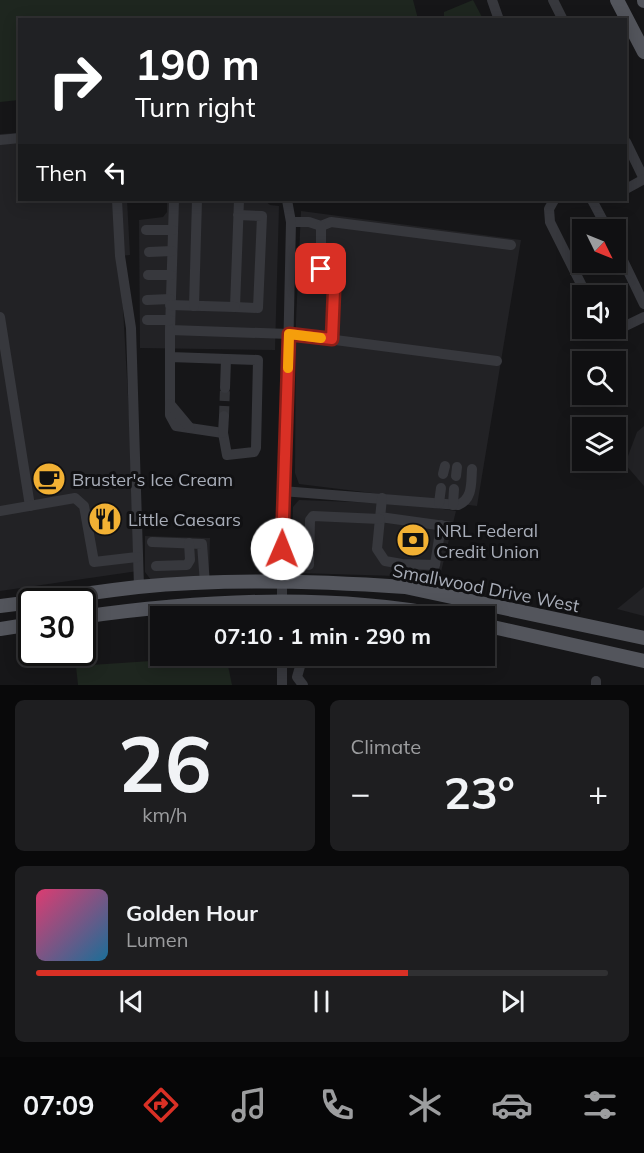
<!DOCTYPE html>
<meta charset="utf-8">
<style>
body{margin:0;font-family:Mulish,sans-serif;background:#1e1e20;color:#f1f3f6;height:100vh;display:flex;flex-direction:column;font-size:22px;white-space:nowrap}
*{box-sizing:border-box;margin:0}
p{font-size:20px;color:#9c9d9f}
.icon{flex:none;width:33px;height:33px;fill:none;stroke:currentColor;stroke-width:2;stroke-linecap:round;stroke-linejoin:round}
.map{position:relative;height:685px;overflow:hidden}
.sheet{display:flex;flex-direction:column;gap:15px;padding:15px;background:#09090a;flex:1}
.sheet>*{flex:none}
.banner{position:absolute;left:18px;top:18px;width:609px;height:183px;border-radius:0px;box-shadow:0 3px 15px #0003,0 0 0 2px #303032;background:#202124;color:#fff;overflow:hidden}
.needle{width:39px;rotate:133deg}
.buttons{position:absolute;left:572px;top:219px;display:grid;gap:12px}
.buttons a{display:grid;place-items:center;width:54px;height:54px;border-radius:0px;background:#101012;box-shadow:0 3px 15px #0003,0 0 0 2px #303032;font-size:30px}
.speed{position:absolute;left:18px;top:588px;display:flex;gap:12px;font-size:30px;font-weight:700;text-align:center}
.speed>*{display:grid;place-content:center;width:78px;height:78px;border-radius:50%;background:#101012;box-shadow:0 3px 15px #0003,0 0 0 2px #303032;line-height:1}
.speed .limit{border:3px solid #111;border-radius:9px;background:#fff;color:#111}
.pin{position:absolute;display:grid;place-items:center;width:51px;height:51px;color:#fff;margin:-26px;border-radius:12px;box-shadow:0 3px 9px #0006}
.me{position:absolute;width:66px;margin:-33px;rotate:1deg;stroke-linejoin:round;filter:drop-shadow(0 0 4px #0008)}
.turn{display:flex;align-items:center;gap:21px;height:126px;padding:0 18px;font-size:27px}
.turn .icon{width:78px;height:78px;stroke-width:2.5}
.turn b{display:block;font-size:42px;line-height:51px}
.then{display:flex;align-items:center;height:57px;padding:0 18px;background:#0003;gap:12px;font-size:22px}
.big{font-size:45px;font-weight:700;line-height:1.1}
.sheet .widget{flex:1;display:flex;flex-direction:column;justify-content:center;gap:9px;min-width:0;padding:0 21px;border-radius:9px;background:#1e1e20}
.sheet .dial{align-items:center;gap:0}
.dial b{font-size:78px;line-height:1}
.song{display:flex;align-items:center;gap:18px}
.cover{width:72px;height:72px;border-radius:9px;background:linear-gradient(135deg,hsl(340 70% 55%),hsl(200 70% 35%))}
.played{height:6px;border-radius:3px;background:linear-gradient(90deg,#d93025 65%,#303032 65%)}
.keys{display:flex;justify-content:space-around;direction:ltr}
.heat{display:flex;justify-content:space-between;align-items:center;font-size:33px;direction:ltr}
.sheet .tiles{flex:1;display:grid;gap:15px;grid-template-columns:1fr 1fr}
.widget:last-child{grid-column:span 2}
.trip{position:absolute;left:150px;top:606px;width:345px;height:60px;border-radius:0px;background:#101012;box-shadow:0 3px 15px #0003,0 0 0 2px #303032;font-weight:700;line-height:60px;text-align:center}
.dock{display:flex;height:96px;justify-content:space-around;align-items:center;background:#060607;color:#9c9d9f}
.dock .icon{width:42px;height:42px}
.dock .active{color:#d93025}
.dock b{font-size:27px;color:#f1f3f6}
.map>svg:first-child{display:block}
.built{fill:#222225}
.green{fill:#1e261f}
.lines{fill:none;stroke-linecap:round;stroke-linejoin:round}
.minor-tunnel{stroke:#333438;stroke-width:10;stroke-dasharray:10 5;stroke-linecap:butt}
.minor{stroke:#37383d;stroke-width:10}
.major{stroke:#53555c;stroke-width:14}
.route-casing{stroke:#8d1f18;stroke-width:15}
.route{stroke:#d93025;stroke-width:10}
.slow{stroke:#f59e0b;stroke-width:10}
.labels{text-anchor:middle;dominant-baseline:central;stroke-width:6;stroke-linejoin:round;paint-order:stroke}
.poi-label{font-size:18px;fill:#a8adb8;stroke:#111113;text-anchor:start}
.street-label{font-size:18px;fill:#a8adb8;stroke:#111113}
</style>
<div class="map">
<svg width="644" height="685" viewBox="0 0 644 685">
<rect width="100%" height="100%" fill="#161618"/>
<!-- built -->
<g class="built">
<polygon points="19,133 20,200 127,200 130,255 120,256 138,571 0,591 0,134"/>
<polygon points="167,200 264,200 270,205 279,206 275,350 140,348 139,220 163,217 167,212"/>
<polygon points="301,211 521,240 477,506 299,484 295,473 296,321"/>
<polygon points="644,426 644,486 625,464 637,432"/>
<polygon points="299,500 410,504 456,511 438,584 396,576 299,573 292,564 293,507"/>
<polygon points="145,536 210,538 209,578 151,580 145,572"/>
<polygon points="644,587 644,616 617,609"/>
</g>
<!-- green -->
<g class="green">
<polygon points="0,0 413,0 418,19 20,20 19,100 0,102"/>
<polygon points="473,0 483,19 444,19 444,12"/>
<polygon points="226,656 232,685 78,685 76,666"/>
</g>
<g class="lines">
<!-- minor-tunnel -->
<polyline class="minor-tunnel" points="224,416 225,388"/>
<!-- minor -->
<g class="minor">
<polyline points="492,0 499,20"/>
<polyline points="553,0 563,20"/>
<polyline points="0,140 20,138"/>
<polyline points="626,142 644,179"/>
<polyline points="626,189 644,179"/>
<polyline points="117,200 120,256 131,328 139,587"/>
<polyline points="174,200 170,330 289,334 497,361"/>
<polyline points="554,200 549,209 550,222 587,296"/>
<polyline points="592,200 608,230"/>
<polyline points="238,215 262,216 258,308 235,307 239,200"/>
<polyline points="291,222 309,222 321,226 331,222 511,245"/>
<polyline points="321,226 321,269 335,290 332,339"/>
<polyline points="146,230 173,230"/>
<polyline points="615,244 644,304"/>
<polyline points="149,252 172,251"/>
<polyline points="148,275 171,275"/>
<polyline points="147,300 170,299"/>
<polyline points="170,305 235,307"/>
<polyline points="194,306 197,200"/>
<polyline points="0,317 30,506"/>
<polyline points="147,320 170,320"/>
<polyline points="604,328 609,333 613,332 644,317"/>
<polyline points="170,357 258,360 256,448 254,452 227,455 223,433 176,426 170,415 170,330"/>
<polyline points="225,388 226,359"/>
<polyline points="170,404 190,428"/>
<polyline points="223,433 224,416"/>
<polyline points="443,474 445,466"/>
<polyline points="456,476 457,467"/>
<path d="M282,491L458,505C473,499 471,483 472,469"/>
<polyline points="382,498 377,549 385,561 402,564 435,565 441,525"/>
<polyline points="439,503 441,488"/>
<polyline points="453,505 454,489"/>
<polyline points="0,511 75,498 84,506 94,562 137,557"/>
<polyline points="380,517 452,527"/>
<polyline points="152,542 202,544 205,584"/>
<polyline points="309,565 310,520 313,516 380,519"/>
<polyline points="156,566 187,565 190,560 189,543"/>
<polyline points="282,616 282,491 286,450 291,222 287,200"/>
<polyline points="303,656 297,677 303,685"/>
<polyline points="362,656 368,657"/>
<polyline points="282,685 282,656"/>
<polyline points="596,685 596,681"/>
</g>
<!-- major -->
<g class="major">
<polyline points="617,0 644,52"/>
<polyline points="644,0 644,1"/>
<path d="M34,602C68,596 103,591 138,587C226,578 317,581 405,587L644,638"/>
<polyline points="0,606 32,602"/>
<path d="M82,617C201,600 327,593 445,616"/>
<polyline points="484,625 644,661"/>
<polyline points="0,629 32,624"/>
</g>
</g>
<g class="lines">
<defs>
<polyline id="route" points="282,549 289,334 332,339 334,290 321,269"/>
</defs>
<!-- route casing -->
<use href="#route" class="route-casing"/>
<!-- route -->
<use href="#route" class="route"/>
<!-- slow -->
<polyline class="slow" points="288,368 289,334 321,338"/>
</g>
<!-- icons -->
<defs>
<symbol id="cafe-disc" viewBox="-11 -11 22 22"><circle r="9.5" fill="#f2b134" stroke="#111113"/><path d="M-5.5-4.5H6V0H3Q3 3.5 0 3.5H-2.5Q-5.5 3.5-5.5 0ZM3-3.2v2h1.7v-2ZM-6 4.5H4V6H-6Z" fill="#111"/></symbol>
<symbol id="restaurant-disc" viewBox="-11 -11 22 22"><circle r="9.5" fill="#f2b134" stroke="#111113"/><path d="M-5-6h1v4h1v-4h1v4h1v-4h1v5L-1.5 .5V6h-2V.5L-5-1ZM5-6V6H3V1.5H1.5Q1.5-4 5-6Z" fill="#111"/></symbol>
<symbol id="bank-disc" viewBox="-11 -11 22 22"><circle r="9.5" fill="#f2b134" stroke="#111113"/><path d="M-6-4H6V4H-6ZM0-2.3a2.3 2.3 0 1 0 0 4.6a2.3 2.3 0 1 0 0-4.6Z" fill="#111"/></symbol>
</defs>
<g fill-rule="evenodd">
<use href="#cafe-disc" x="30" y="460" width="38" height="38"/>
<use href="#restaurant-disc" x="86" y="500" width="38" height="38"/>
<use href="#bank-disc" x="394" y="521" width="38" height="38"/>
</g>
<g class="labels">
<!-- poi labels -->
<g class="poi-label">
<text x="72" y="479">Bruster's Ice Cream</text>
<text x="128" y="519">Little Caesars</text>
<text x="436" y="530">NRL Federal<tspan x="436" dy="21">Credit Union</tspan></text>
</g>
<!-- street labels -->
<g class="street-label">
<text transform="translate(486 588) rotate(11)">Smallwood Drive West</text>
</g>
</g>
</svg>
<div class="buttons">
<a><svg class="needle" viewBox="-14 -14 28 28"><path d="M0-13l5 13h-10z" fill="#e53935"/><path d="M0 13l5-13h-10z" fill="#9c9d9f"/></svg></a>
<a><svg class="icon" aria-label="sound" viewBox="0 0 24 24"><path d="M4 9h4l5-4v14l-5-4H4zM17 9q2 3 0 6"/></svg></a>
<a><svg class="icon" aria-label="search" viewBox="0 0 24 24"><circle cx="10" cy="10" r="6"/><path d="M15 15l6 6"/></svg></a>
<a><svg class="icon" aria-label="layers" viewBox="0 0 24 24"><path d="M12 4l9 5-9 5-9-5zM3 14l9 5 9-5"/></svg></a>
</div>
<div class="speed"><div class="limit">30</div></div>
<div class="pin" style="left:321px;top:269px;background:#d93025"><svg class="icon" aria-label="arrive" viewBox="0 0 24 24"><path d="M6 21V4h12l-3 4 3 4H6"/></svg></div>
<svg class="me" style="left:282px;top:549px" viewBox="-20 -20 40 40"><circle r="19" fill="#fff"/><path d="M0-13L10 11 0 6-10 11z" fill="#d93025"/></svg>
<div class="trip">07:10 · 1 min · 290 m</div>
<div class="banner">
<div class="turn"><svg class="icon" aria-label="right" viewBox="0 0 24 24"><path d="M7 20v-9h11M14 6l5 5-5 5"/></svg><div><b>190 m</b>Turn right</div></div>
<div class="then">Then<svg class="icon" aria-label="left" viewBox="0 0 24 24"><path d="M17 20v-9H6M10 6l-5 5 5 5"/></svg></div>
</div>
</div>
<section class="sheet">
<div class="tiles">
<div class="widget dial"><b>26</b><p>km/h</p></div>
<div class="widget"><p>Climate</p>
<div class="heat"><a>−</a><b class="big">23°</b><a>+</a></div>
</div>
<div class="widget">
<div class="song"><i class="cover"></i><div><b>Golden Hour</b><p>Lumen</p></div></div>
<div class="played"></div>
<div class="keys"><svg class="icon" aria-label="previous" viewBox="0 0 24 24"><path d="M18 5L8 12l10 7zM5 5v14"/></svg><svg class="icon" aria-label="pause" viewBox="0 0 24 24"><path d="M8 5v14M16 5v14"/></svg><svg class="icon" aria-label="next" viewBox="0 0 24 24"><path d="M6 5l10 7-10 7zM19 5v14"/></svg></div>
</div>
</div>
</section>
<nav class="dock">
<b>07:09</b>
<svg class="icon active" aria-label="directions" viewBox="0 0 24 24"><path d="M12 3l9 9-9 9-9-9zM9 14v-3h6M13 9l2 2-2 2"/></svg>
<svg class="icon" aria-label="music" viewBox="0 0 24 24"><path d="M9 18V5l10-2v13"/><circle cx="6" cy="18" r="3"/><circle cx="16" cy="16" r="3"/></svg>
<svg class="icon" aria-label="phone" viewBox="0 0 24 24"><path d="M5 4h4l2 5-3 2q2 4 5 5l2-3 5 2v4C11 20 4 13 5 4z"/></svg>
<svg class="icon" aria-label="climate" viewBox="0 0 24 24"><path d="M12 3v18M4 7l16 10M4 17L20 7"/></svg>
<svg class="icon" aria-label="car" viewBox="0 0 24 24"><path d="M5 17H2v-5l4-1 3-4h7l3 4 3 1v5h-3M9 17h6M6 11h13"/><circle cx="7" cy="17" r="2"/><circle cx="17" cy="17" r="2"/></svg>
<svg class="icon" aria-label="filters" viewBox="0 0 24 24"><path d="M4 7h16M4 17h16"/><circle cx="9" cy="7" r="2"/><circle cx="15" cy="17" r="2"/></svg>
</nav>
